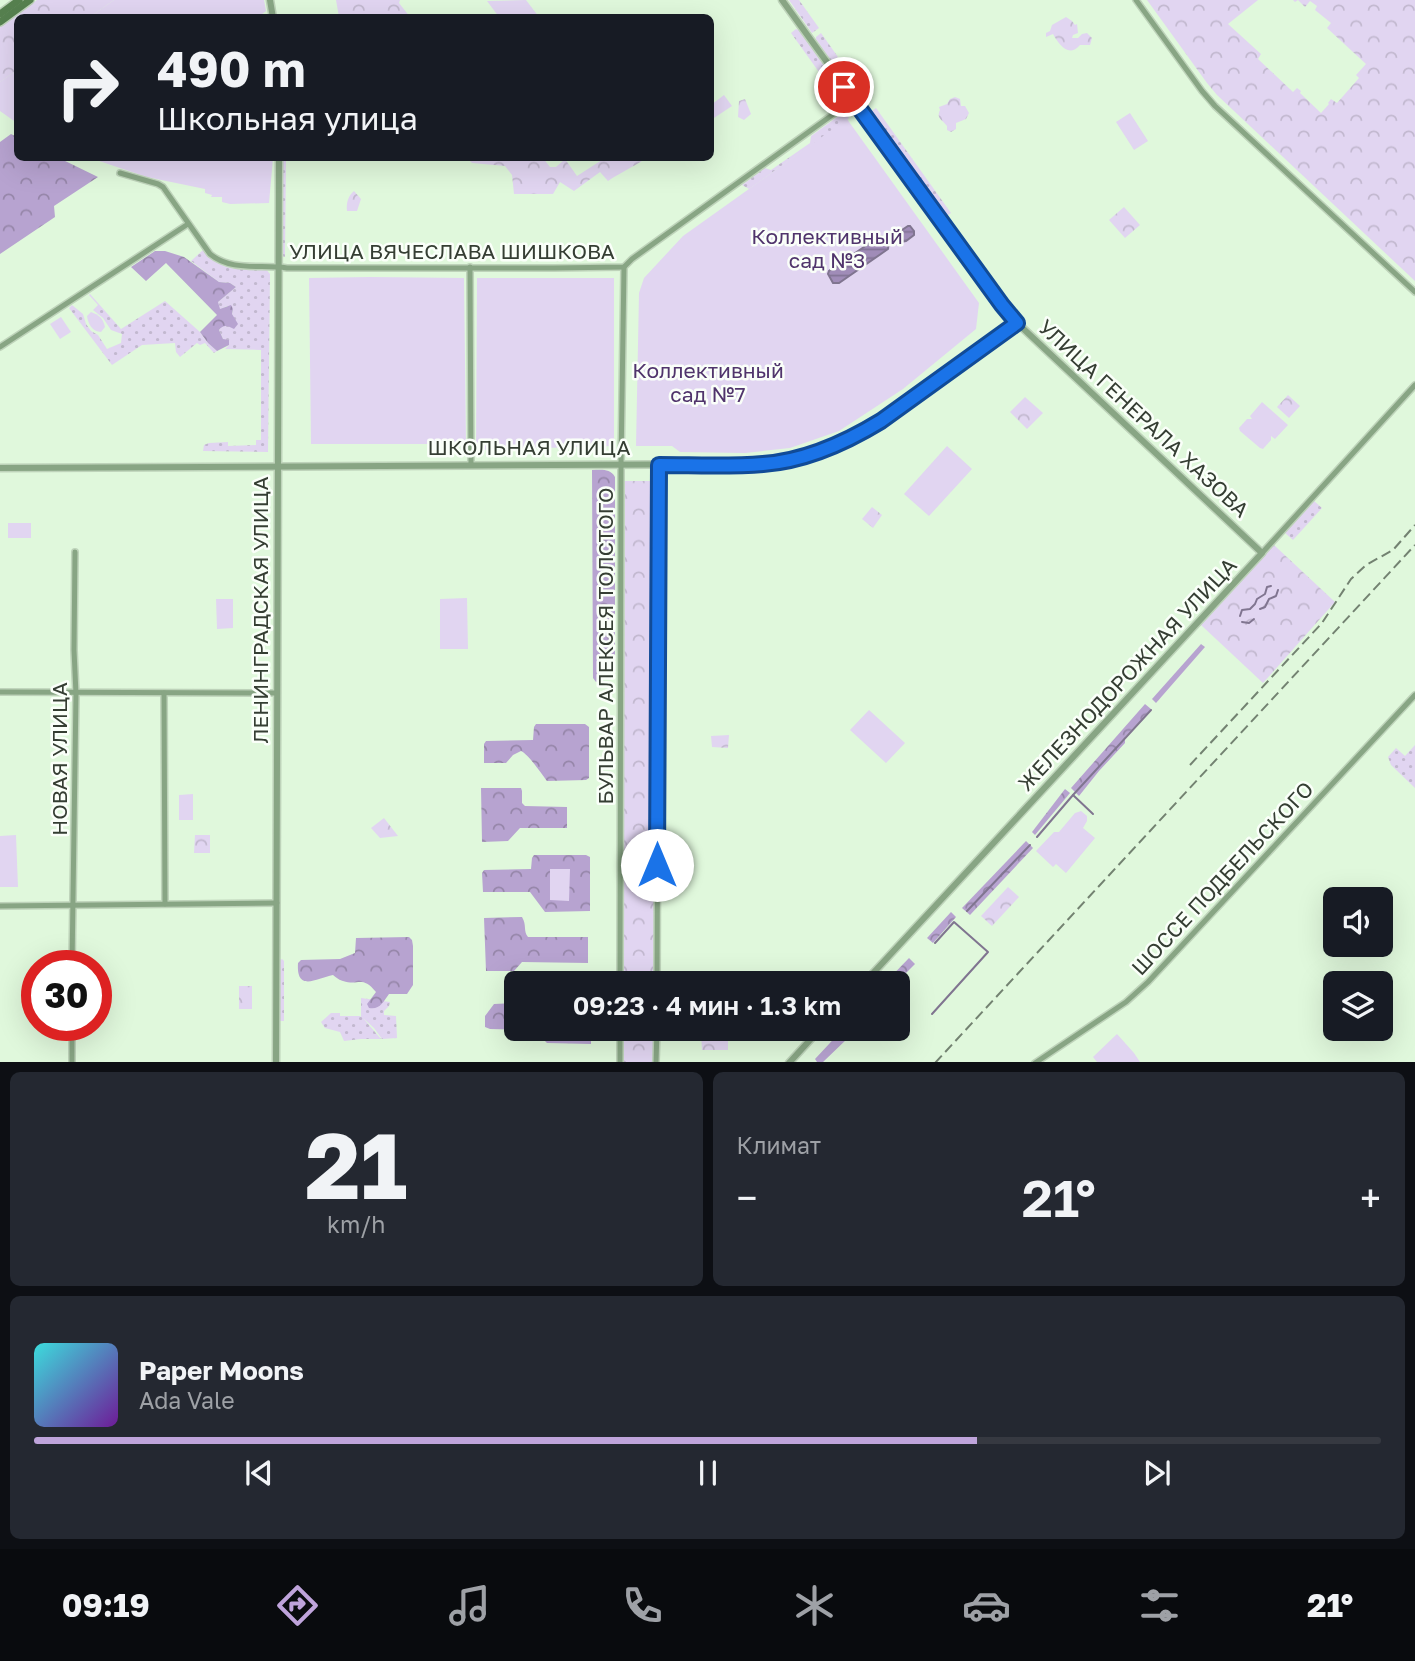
<!DOCTYPE html>
<html lang="ru">
<meta charset="utf-8">
<style>
body{margin:0;font-family:"Golos Text",sans-serif;background:#242831;color:#f1f3f6;height:100vh;display:flex;flex-direction:column;font-size:26px;white-space:nowrap}
*{box-sizing:border-box;margin:0}
p{font-size:23px;color:#9ea1a6}
.icon{flex:none;width:38px;height:38px;fill:none;stroke:currentColor;stroke-width:2;stroke-linecap:round;stroke-linejoin:round}
.map{position:relative;height:1062px;overflow:hidden}
.drawer{display:flex;flex-direction:column;gap:10px;padding:10px;background:#0d0f14;flex:1}
.drawer>*{flex:none}
.banner{position:absolute;left:14px;top:14px;width:700px;height:147px;border-radius:10px;box-shadow:0 7px 28px #0002;background:#171b24;color:#f1f3f6;overflow:hidden}
.buttons{position:absolute;left:1323px;top:887px;display:grid;gap:14px}
.buttons a{display:grid;place-items:center;width:70px;height:70px;border-radius:10px;background:#171b24;box-shadow:0 7px 28px #0002;font-size:35px}
.speed{position:absolute;left:21px;top:950px;display:flex;gap:14px;font-size:35px;font-weight:700;text-align:center}
.speed>*{display:grid;place-content:center;width:91px;height:91px;border-radius:50%;background:#171b24;box-shadow:0 7px 28px #0002;line-height:1}
.speed .limit{border:10px solid #d22;background:#fff;color:#111}
.pin{position:absolute;display:grid;place-items:center;width:60px;height:60px;color:#fff;margin:-30px;border:4px solid #fff;border-radius:50%;box-shadow:0 2px 7px #0007}
.me{position:absolute;width:77px;margin:-38px;rotate:0deg;stroke-linejoin:round;filter:drop-shadow(0 0 5px #0008)}
.turn{display:flex;align-items:center;gap:24px;height:147px;padding:0 28px;font-size:32px}
.turn .icon{width:91px;height:91px;stroke-width:2.5}
.turn b{display:block;font-size:49px;line-height:60px}
.big{font-size:52px;font-weight:600;line-height:1.1}
.drawer .card{flex:1;display:flex;flex-direction:column;justify-content:center;gap:10px;min-width:0;padding:0 24px;border-radius:10px;background:#242831}
.drawer .dial{align-items:center;gap:0}
.dial b{font-size:91px;line-height:1}
.song{display:flex;align-items:center;gap:21px}
.cover{width:84px;height:84px;border-radius:10px;background:linear-gradient(135deg,hsl(180 70% 55%),hsl(280 70% 35%))}
.played{height:7px;border-radius:4px;background:linear-gradient(90deg,#bfa4db 70%,#363941 70%)}
.keys{display:flex;justify-content:space-around;direction:ltr}
.heat{display:flex;justify-content:space-between;align-items:center;font-size:38px;direction:ltr}
.drawer .tiles{flex:1;display:grid;gap:10px;grid-template-columns:1fr 1fr}
.card:last-child{grid-column:span 2}
.trip{position:absolute;left:504px;top:971px;width:406px;height:70px;border-radius:10px;background:#171b24;box-shadow:0 7px 28px #0002;font-weight:600;line-height:70px;text-align:center}
.tab-bar{display:flex;height:112px;justify-content:space-around;align-items:center;background:#090b0e;color:#9ea1a6}
.tab-bar .icon{width:49px;height:49px}
.tab-bar .on{color:#bfa4db}
.tab-bar b{font-size:32px;color:#f1f3f6}
.map>svg:first-child{display:block}
.grass{fill:url(#grass-dots)}
.forest{fill:url(#forest-crowns)}
.park{fill:url(#park-crowns)}
.garden{fill:#e1d5f1}
.water{fill:url(#water-rules);stroke:#807590;stroke-width:2}
.lines{fill:none;stroke-linecap:round;stroke-linejoin:round}
.stream{stroke:#807590;stroke-width:2}
.minor-casing{stroke:#bed3ba;stroke-width:8}
.tertiary-casing{stroke:#bed3ba;stroke-width:9}
.secondary-casing{stroke:#bed3ba;stroke-width:10}
.minor{stroke:#88a584;stroke-width:5}
.tertiary{stroke:#88a584;stroke-width:6}
.secondary{stroke:#56804f;stroke-width:7}
.rail{stroke:#738271;stroke-width:2;stroke-dasharray:10 5;stroke-linecap:butt}
.route-casing{stroke:#114b97;stroke-width:18}
.route{stroke:#1a73e8;stroke-width:12}
.labels{text-anchor:middle;dominant-baseline:central;stroke-width:5;stroke-linejoin:round;paint-order:stroke}
.park-label{font-size:21px;fill:#50346c;stroke:#fafff9}
.street-label{font-size:21px;fill:#353e33;stroke:#fafff9}
</style>
<div class="map">
<svg width="1415" height="1063" viewBox="0 0 1415 1063">
<defs>
<pattern id="grass-dots" width="8" height="8" patternUnits="userSpaceOnUse" patternTransform="scale(1.75)"><rect width="8" height="8" fill="#e1d5f1"/><path d="M2 2h.1M6 6h.1" fill="none" stroke="#c2b8cf" stroke-width="1.8" stroke-linecap="round"/></pattern>
<pattern id="forest-crowns" width="20" height="18" patternUnits="userSpaceOnUse" patternTransform="scale(1.75)"><rect width="20" height="18" fill="#b7a3d0"/><path d="M2 6a3 3 0 1 1 6 0M12 15a3 3 0 1 1 6 0" fill="none" stroke="#9686a9"/></pattern>
<pattern id="park-crowns" width="20" height="18" patternUnits="userSpaceOnUse" patternTransform="scale(1.75)"><rect width="20" height="18" fill="#e1d5f1"/><path d="M2 6a3 3 0 1 1 6 0M12 15a3 3 0 1 1 6 0" fill="none" stroke="#c2b8cf"/></pattern>
<pattern id="water-rules" width="6" height="5" patternUnits="userSpaceOnUse" patternTransform="scale(1.75)"><rect width="6" height="5" fill="#a08cb8"/><path d="M0 2.5h6" fill="none" stroke="#837496"/></pattern>
</defs>
<rect width="100%" height="100%" fill="#e0f8dc"/>
<!-- grass -->
<g class="grass">
<polygon points="789,0 799,0 819,28 812,33"/>
<polygon points="796,29 799,30 840,88 834,93 791,33"/>
<polygon points="821,33 838,57 831,61 816,39 816,37"/>
<polygon points="856,81 871,101 865,104 862,103 849,85"/>
<polygon points="876,108 951,213 948,215 942,213 869,113"/>
<polygon points="844,112 849,118 847,120 749,189 742,185 765,168 771,170 810,143 811,136"/>
<polygon points="877,138 941,227 938,229 874,140"/>
<polygon points="283,158 286,158 285,257 282,256"/>
<polygon points="944,231 984,288 981,290 941,233"/>
<path d="M203,250C223,273 239,269 266,269L270,274L268,452L203,451L204,445L209,443L228,442V446L256,445V440H261V350L225,349L229,345L223,339L219,330L222,326L226,325L233,317L232,314L233,309L227,306L219,310L218,302L236,287L230,283L219,282L191,261Z"/>
<polygon points="90,294 121,329 165,301 200,332 208,343 217,351 214,353 205,343 200,345 197,343 180,357 176,352 175,343 142,345 112,365 69,308 72,305 83,314 86,324 91,331 98,335 107,349 121,343 122,334 111,330 103,318 93,310 98,305 89,295"/>
<polygon points="1313,500 1322,508 1293,540 1284,532"/>
<polygon points="1415,745 1415,788 1391,765 1388,757 1396,748 1405,756"/>
<polygon points="282,959 284,961 284,1021 280,1021 280,960"/>
<polygon points="361,998 390,1002 389,1006 384,1011 384,1015 396,1016 397,1038 382,1039 374,1028 363,1018 381,1039 361,1039 344,1041 340,1032 325,1028 321,1022 331,1013 340,1013 340,1016 360,1016 361,1017"/>
</g>
<!-- forest -->
<g class="forest">
<polygon points="11,134 17,137 18,158 59,158 98,177 54,206 55,217 0,254 0,142"/>
<path d="M155,251H165L184,257L219,282L230,283L236,287L218,302L220,309L231,305L233,309L232,314L238,324L234,329C227,326 224,324 219,330L223,339L229,340V345L217,351L208,343L200,332L217,315L166,263L146,281L131,267Z"/>
<path d="M592,470C601,470 610,468 615,477V669L613,673L596,682L593,678Z"/>
<polygon points="1201,644 1205,647 1156,703 1152,699"/>
<polygon points="1145,704 1151,709 1125,737 1125,743 1099,771 1079,796 1071,788"/>
<path d="M536,724H585L589,727V778L586,780L547,781C541,773 528,754 521,751L513,755L506,763H484V744L486,741L533,740L534,727Z"/>
<polygon points="481,788 521,788 522,791 522,803 525,806 567,807 567,828 520,828 508,841 482,842"/>
<polygon points="1065,789 1070,793 1035,835 1032,832"/>
<polygon points="1026,841 1033,848 970,915 962,908"/>
<polygon points="534,855 586,855 590,857 590,911 545,912 530,892 483,892 482,873 484,870 531,869 532,858"/>
<polygon points="951,912 956,917 933,943 927,938"/>
<path d="M522,917C527,925 523,931 528,937H588V963L522,962L514,971H486L484,918Z"/>
<path d="M409,937L412,940L413,946V985L407,994H389C383,1002 380,1010 369,1008L367,1004L376,992C362,975 359,986 343,981C341,981 335,977 333,975C317,978 296,993 298,963L301,960L340,959L355,953L356,938Z"/>
<polygon points="909,958 915,964 896,983 885,983"/>
<polygon points="516,1003 516,1029 591,1029 591,1044 547,1043 534,1030 490,1029 485,1027 485,1016 494,1004"/>
<polygon points="843,1029 852,1029 848,1034 848,1038 823,1062 817,1062 815,1059"/>
</g>
<!-- park -->
<g class="park">
<polygon points="37,0 114,0 90,17 18,18 17,70 0,82 0,26"/>
<polygon points="336,0 400,0 399,3 410,17 339,17"/>
<polygon points="1147,0 1258,0 1228,24 1261,54 1258,59 1293,92 1297,88 1301,91 1300,93 1321,113 1329,104 1328,103 1331,99 1337,103 1359,78 1356,75 1366,64 1327,28 1331,23 1315,10 1317,6 1310,1 1305,7 1298,0 1295,2 1293,0 1415,0 1415,281 1217,95 1207,83"/>
<path d="M1066,17L1072,21L1075,25L1077,24L1078,33L1073,35L1072,38H1078L1082,34L1087,33L1092,38L1090,45H1080C1069,58 1059,45 1053,34L1046,37V33L1050,31L1052,25Z"/>
<path d="M955,97L960,99L961,106H965L969,113L966,119L956,123V129L951,132L947,130V126C942,119 936,119 940,110L939,107L947,104L950,99Z"/>
<polygon points="745,99 751,114 744,120 738,117 739,101"/>
<path d="M467,158H543L550,167H556L565,159L577,176L605,158H646C634,167 621,172 608,181L600,172L574,191L560,182L553,194H514L512,175L505,166L472,163Z"/>
<path d="M354,191L361,199L357,211H347C346,203 348,196 354,191Z"/>
<polygon points="1124,207 1140,225 1125,238 1109,220"/>
<path d="M91,312C99,315 103,318 105,327L101,332C92,332 88,323 87,316Z"/>
<polygon points="1288,395 1300,406 1289,418 1277,407"/>
<polygon points="1025,397 1043,413 1027,429 1010,412"/>
<polygon points="625,481 656,481 654,983 623,983"/>
<polygon points="872,507 882,515 873,528 862,519"/>
<polygon points="1274,545 1335,602 1263,683 1201,625"/>
<polygon points="729,735 728,748 712,747 711,736"/>
<polygon points="384,818 398,836 380,838 371,828"/>
<polygon points="195,835 210,835 210,853 194,853"/>
<polygon points="1008,887 1019,897 992,926 981,916"/>
<rect x="239" y="986" width="13" height="23"/>
<polygon points="623,1029 654,1029 654,1062 623,1063"/>
<polygon points="701,1035 728,1035 728,1050 702,1050"/>
</g>
<!-- garden -->
<g class="garden">
<polygon points="114,0 264,0 266,11 257,18 90,17"/>
<polygon points="526,0 539,17 499,17 487,1"/>
<polygon points="17,70 17,123 0,111 0,82"/>
<polygon points="724,95 732,106 714,118 711,113 711,105"/>
<polygon points="1130,113 1148,141 1134,150 1116,122"/>
<polygon points="847,119 979,303 976,329 903,389 839,431 790,448 745,453 680,452 672,446 636,446 639,293 644,278 683,236"/>
<polygon points="90,158 273,158 269,203 230,204 222,202 222,197 211,197 212,195 205,193 205,189 147,177"/>
<polygon points="370,277 464,278 466,444 311,444 309,278"/>
<polygon points="477,278 614,278 614,446 476,450"/>
<polygon points="61,317 71,332 60,339 50,324"/>
<polygon points="1262,402 1288,425 1275,439 1271,436 1271,440 1263,449 1260,448 1240,431 1239,428 1247,419 1252,419 1250,416"/>
<polygon points="947,446 972,469 929,516 904,494"/>
<rect x="8" y="523" width="23" height="15"/>
<polygon points="467,598 468,649 440,649 440,599"/>
<polygon points="216,599 233,599 233,628 217,629"/>
<polygon points="869,710 905,743 886,763 850,730"/>
<polygon points="193,794 193,820 179,820 179,795"/>
<polygon points="1081,811 1087,816 1087,821 1083,828 1095,838 1066,873 1056,864 1053,867 1036,851 1054,832 1059,832 1075,813"/>
<polygon points="16,835 18,887 0,887 0,836"/>
<polygon points="550,869 570,869 569,901 550,900"/>
<polygon points="1117,1034 1134,1053 1140,1062 1097,1062 1093,1057"/>
</g>
<!-- water -->
<g class="water">
<polygon points="908,226 910,226 914,231 914,235 906,241 901,242 896,234"/>
<path d="M880,236C886,237 889,243 888,249L839,283H833L828,274L829,271Z"/>
</g>
<g class="lines">
<!-- stream -->
<g class="stream">
<polyline points="1260,609 1265,607 1269,599 1276,596 1278,590"/>
<polyline points="1240,616 1242,610 1250,609 1255,604 1257,599 1265,594 1267,587 1271,586"/>
<polyline points="1242,622 1249,623 1254,619"/>
<polyline points="1073,795 1093,814"/>
<polyline points="1037,837 1073,795 1151,710"/>
<polyline points="967,911 1030,845"/>
<polyline points="932,1014 988,952 954,922 935,943"/>
</g>
<defs>
<g id="minor">
<polyline points="1136,0 1202,91 1215,106 1415,292"/>
<path d="M120,173L158,184L163,187L210,254C232,272 261,264 287,268H554L624,267L632,259L853,100"/>
<polyline points="470,267 471,465"/>
<polyline points="0,347 188,224"/>
<polyline points="1262,553 1415,385"/>
<polyline points="0,692 277,693"/>
<polyline points="164,693 165,904"/>
<polyline points="0,906 277,903"/>
<polyline points="72,966 76,694 74,650 75,552"/>
<polyline points="620,984 621,464 624,267"/>
<polyline points="657,984 659,465"/>
<polyline points="72,1026 72,1063"/>
<polyline points="620,1063 620,1029"/>
<polyline points="656,1063 657,1029"/>
<polyline points="1035,1063 1126,1002 1148,982 1415,695"/>
</g>
<g id="tertiary">
<polyline points="270,0 273,18"/>
<polyline points="782,0 1012,318 1262,553 863,984"/>
<path d="M0,468L746,464C825,463 873,426 934,383C962,363 990,344 1017,323"/>
<polyline points="276,1063 279,158"/>
<polyline points="789,1063 820,1029"/>
</g>
<g id="secondary">
<polyline points="0,14 19,0"/>
<polyline points="0,22 30,0"/>
</g>
</defs>
<!-- minor casing -->
<use href="#minor" class="minor-casing"/>
<!-- tertiary casing -->
<use href="#tertiary" class="tertiary-casing"/>
<!-- secondary casing -->
<use href="#secondary" class="secondary-casing"/>
<!-- minor -->
<use href="#minor" class="minor"/>
<!-- tertiary -->
<use href="#tertiary" class="tertiary"/>
<!-- secondary -->
<use href="#secondary" class="secondary"/>
<!-- rail -->
<g class="rail">
<polyline points="1190,765 1322,623 1351,579 1366,565 1393,550 1415,525"/>
<polyline points="935,1063 1415,545"/>
</g>
</g>
<g class="lines">
<defs>
<path id="route" d="M657,865L659,465C693,465 729,467 763,464C806,461 845,443 881,421L1017,323L1002,305L844,87"/>
</defs>
<!-- route casing -->
<use href="#route" class="route-casing"/>
<!-- route -->
<use href="#route" class="route"/>
</g>
<g class="labels">
<!-- park labels -->
<g class="park-label">
<text x="827" y="236">Коллективный<tspan x="827" dy="24">сад №3</tspan></text>
<text x="708" y="370">Коллективный<tspan x="708" dy="24">сад №7</tspan></text>
</g>
<!-- street labels -->
<g class="street-label">
<text x="452" y="251">УЛИЦА ВЯЧЕСЛАВА ШИШКОВА</text>
<text transform="translate(1144 418) rotate(43)">УЛИЦА ГЕНЕРАЛА ХАЗОВА</text>
<text x="529" y="447">ШКОЛЬНАЯ УЛИЦА</text>
<text transform="translate(260 610) rotate(-90)">ЛЕНИНГРАДСКАЯ УЛИЦА</text>
<text transform="translate(605 646) rotate(-90)">БУЛЬВАР АЛЕКСЕЯ ТОЛСТОГО</text>
<text transform="translate(1127 674) rotate(-47)">ЖЕЛЕЗНОДОРОЖНАЯ УЛИЦА</text>
<text transform="translate(59 759) rotate(-90)">НОВАЯ УЛИЦА</text>
<text transform="translate(1222 878) rotate(-47)">ШОССЕ ПОДБЕЛЬСКОГО</text>
</g>
</g>
</svg>
<div class="buttons">
<a><svg class="icon" aria-label="sound" viewBox="0 0 24 24"><path d="M4 9h4l5-4v14l-5-4H4zM17 9q2 3 0 6"/></svg></a>
<a><svg class="icon" aria-label="layers" viewBox="0 0 24 24"><path d="M12 4l9 5-9 5-9-5zM3 14l9 5 9-5"/></svg></a>
</div>
<div class="speed"><div class="limit">30</div></div>
<div class="pin" style="left:844px;top:87px;background:#d93025"><svg class="icon" aria-label="arrive" viewBox="0 0 24 24"><path d="M6 21V4h12l-3 4 3 4H6"/></svg></div>
<svg class="me" style="left:657px;top:865px" viewBox="-20 -20 40 40"><circle r="19" fill="#fff"/><path d="M0-13L10 11 0 6-10 11z" fill="#1a73e8"/></svg>
<div class="trip">09:23 · 4 мин · 1.3 km</div>
<div class="banner">
<div class="turn"><svg class="icon" aria-label="right" viewBox="0 0 24 24"><path d="M7 20v-9h11M14 6l5 5-5 5"/></svg><div><b>490 m</b>Школьная улица</div></div>
</div>
</div>
<section class="drawer">
<div class="tiles">
<div class="card dial"><b>21</b><p>km/h</p></div>
<div class="card"><p>Климат</p>
<div class="heat"><a>−</a><b class="big">21°</b><a>+</a></div>
</div>
<div class="card">
<div class="song"><i class="cover"></i><div><b>Paper Moons</b><p>Ada Vale</p></div></div>
<div class="played"></div>
<div class="keys"><svg class="icon" aria-label="previous" viewBox="0 0 24 24"><path d="M18 5L8 12l10 7zM5 5v14"/></svg><svg class="icon" aria-label="pause" viewBox="0 0 24 24"><path d="M8 5v14M16 5v14"/></svg><svg class="icon" aria-label="next" viewBox="0 0 24 24"><path d="M6 5l10 7-10 7zM19 5v14"/></svg></div>
</div>
</div>
</section>
<nav class="tab-bar">
<b>09:19</b>
<svg class="icon on" aria-label="directions" viewBox="0 0 24 24"><path d="M12 3l9 9-9 9-9-9zM9 14v-3h6M13 9l2 2-2 2"/></svg>
<svg class="icon" aria-label="music" viewBox="0 0 24 24"><path d="M9 18V5l10-2v13"/><circle cx="6" cy="18" r="3"/><circle cx="16" cy="16" r="3"/></svg>
<svg class="icon" aria-label="phone" viewBox="0 0 24 24"><path d="M5 4h4l2 5-3 2q2 4 5 5l2-3 5 2v4C11 20 4 13 5 4z"/></svg>
<svg class="icon" aria-label="climate" viewBox="0 0 24 24"><path d="M12 3v18M4 7l16 10M4 17L20 7"/></svg>
<svg class="icon" aria-label="car" viewBox="0 0 24 24"><path d="M5 17H2v-5l4-1 3-4h7l3 4 3 1v5h-3M9 17h6M6 11h13"/><circle cx="7" cy="17" r="2"/><circle cx="17" cy="17" r="2"/></svg>
<svg class="icon" aria-label="filters" viewBox="0 0 24 24"><path d="M4 7h16M4 17h16"/><circle cx="9" cy="7" r="2"/><circle cx="15" cy="17" r="2"/></svg>
<b>21°</b>
</nav>
